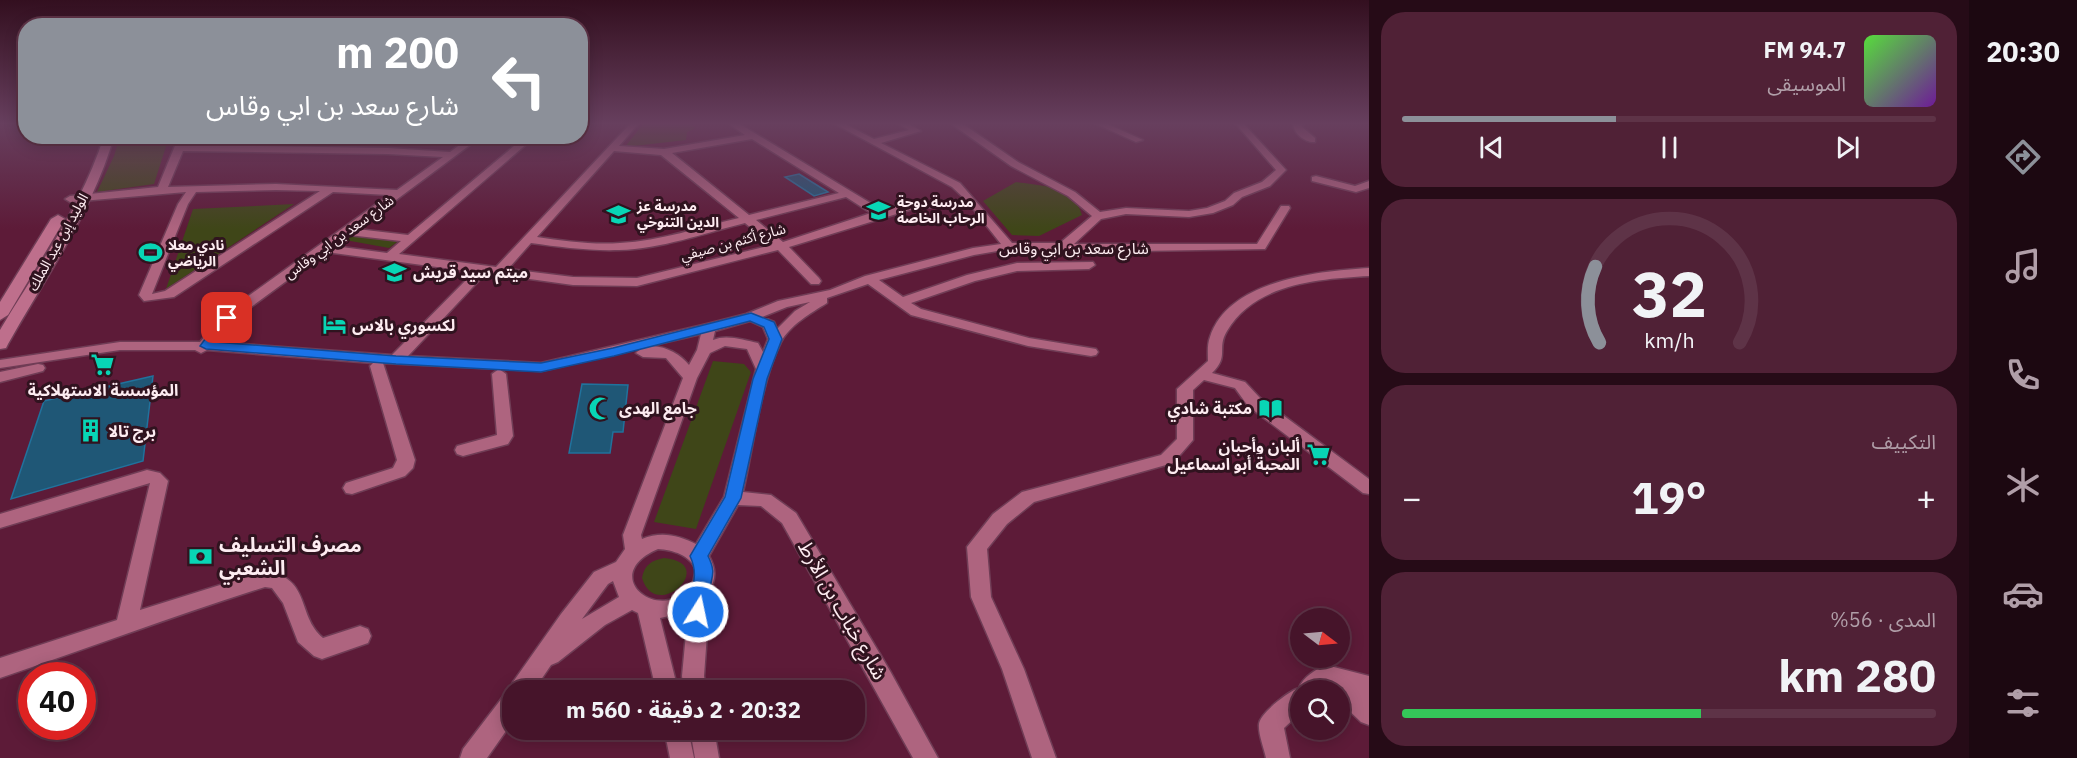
<!DOCTYPE html>
<html lang="ar">
<meta charset="utf-8">
<style>
body{margin:0;font-family:"IBM Plex Sans","Noto Sans Arabic",sans-serif;background:#502136;color:#f1f3f6;direction:rtl;height:100vh;display:flex;flex-direction:column;font-size:22px;white-space:nowrap}
*{box-sizing:border-box;margin:0}
p{font-size:20px;color:#b09ea8}
.icon{flex:none;width:33px;height:33px;fill:none;stroke:currentColor;stroke-width:2;stroke-linecap:round;stroke-linejoin:round}
.map{position:relative;flex:1;overflow:hidden;direction:ltr}
.details{display:flex;flex-direction:column;gap:12px;padding:12px;background:#260b17;width:600px}
.details>*{flex:none}
.top-card{position:absolute;left:18px;top:18px;width:570px;height:126px;border-radius:24px;box-shadow:0 3px 15px #0003,0 0 0 2px #5e3347;direction:rtl;background:#8c9099;color:#fff;overflow:hidden}
.needle{width:39px;rotate:106deg}
.buttons{position:absolute;left:1290px;top:608px;display:grid;gap:12px}
.buttons a{display:grid;place-items:center;width:60px;height:60px;border-radius:50%;background:#46142a;box-shadow:0 3px 15px #0003,0 0 0 2px #5e3347;font-size:30px}
.speed{position:absolute;left:18px;top:662px;display:flex;gap:12px;font-size:30px;font-weight:700;text-align:center}
.speed>*{display:grid;place-content:center;width:78px;height:78px;border-radius:50%;background:#46142a;box-shadow:0 3px 15px #0003,0 0 0 2px #5e3347;line-height:1}
.speed .limit{border:9px solid #d22;background:#fff;color:#111}
.pin{position:absolute;display:grid;place-items:center;width:51px;height:51px;color:#fff;margin:-26px;border-radius:12px;box-shadow:0 3px 9px #0006}
.me{position:absolute;width:66px;margin:-33px;rotate:10deg;stroke-linejoin:round;filter:drop-shadow(0 0 4px #0008)}
.turn{display:flex;align-items:center;gap:21px;height:126px;padding:0 30px;font-size:27px}
.turn .icon{width:78px;height:78px;stroke-width:2.5}
.turn b{display:block;font-size:42px;line-height:51px}
.big{font-size:45px;font-weight:700;line-height:1.1}
.details .tile{flex:1;display:flex;flex-direction:column;justify-content:center;gap:9px;min-width:0;padding:0 21px;border-radius:24px;background:#502136}
.details .dial{align-items:center;gap:0}
.dial svg{height:156px;overflow:visible;fill:none;stroke:#5e3347;stroke-width:7;stroke-linecap:round;text-anchor:middle}
.dial text{fill:#f1f3f6;stroke:none}
.song{display:flex;align-items:center;gap:18px}
.cover{width:72px;height:72px;border-radius:9px;background:linear-gradient(135deg,hsl(110 70% 55%),hsl(280 70% 35%))}
.played{height:6px;border-radius:3px;background:linear-gradient(90deg,#8c9099 40%,#5e3347 40%)}
.keys{display:flex;justify-content:space-around;direction:ltr}
.heat{display:flex;justify-content:space-between;align-items:center;font-size:33px;direction:ltr}
.charge{height:9px;border-radius:4px;background:linear-gradient(90deg,#34c759 56%,#5e3347 0)}
.trip{position:absolute;left:502px;top:680px;width:363px;height:60px;border-radius:24px;background:#46142a;box-shadow:0 3px 15px #0003,0 0 0 2px #5e3347;font-weight:700;line-height:60px;text-align:center;direction:rtl}
main{display:flex;flex:1;min-height:0}
.tabs{display:flex;flex-direction:column;width:108px;justify-content:space-around;align-items:center;background:#1c0811;color:#b09ea8}
.tabs .icon{width:42px;height:42px}
.tabs .active{color:#8c9099}
.tabs b{font-size:27px;color:#f1f3f6}
.map>svg:first-child{display:block}
.green{fill:#3f4618}
.building{fill:#1f5776;stroke:#21729c;stroke-width:1.5}
.lines{fill:none;stroke-linecap:round;stroke-linejoin:round}
.minor-casing{stroke:#703d56;stroke-width:3}
.major-casing{stroke:#703d56;stroke-width:3}
.minor{fill:#ae647f;fill-rule:evenodd}
.major{fill:#be6f8c;fill-rule:evenodd}
.route{fill:#1a73e8;stroke:#114b97;stroke-width:1.5}
.labels{text-anchor:middle;dominant-baseline:central;stroke-width:6;stroke-linejoin:round;paint-order:stroke}
.far-poi-label{font-size:14px;font-weight:bold;fill:#fdecf1;stroke:#30131f;text-anchor:start}
.far-street-label{font-size:14px;fill:#fdecf1;stroke:#30131f}
.street-label{font-size:16px;fill:#fdecf1;stroke:#30131f}
.poi-label{font-size:16px;font-weight:bold;fill:#fdecf1;stroke:#30131f;text-anchor:start}
.near-poi-label{font-size:20px;font-weight:bold;fill:#fdecf1;stroke:#30131f;text-anchor:start}
.near-street-label{font-size:20px;fill:#fdecf1;stroke:#30131f}
</style>
<main>
<nav class="tabs">
<b>20:30</b>
<svg class="icon active" aria-label="directions" viewBox="0 0 24 24"><path d="M12 3l9 9-9 9-9-9zM9 14v-3h6M13 9l2 2-2 2"/></svg>
<svg class="icon" aria-label="music" viewBox="0 0 24 24"><path d="M9 18V5l10-2v13"/><circle cx="6" cy="18" r="3"/><circle cx="16" cy="16" r="3"/></svg>
<svg class="icon" aria-label="phone" viewBox="0 0 24 24"><path d="M5 4h4l2 5-3 2q2 4 5 5l2-3 5 2v4C11 20 4 13 5 4z"/></svg>
<svg class="icon" aria-label="climate" viewBox="0 0 24 24"><path d="M12 3v18M4 7l16 10M4 17L20 7"/></svg>
<svg class="icon" aria-label="car" viewBox="0 0 24 24"><path d="M5 17H2v-5l4-1 3-4h7l3 4 3 1v5h-3M9 17h6M6 11h13"/><circle cx="7" cy="17" r="2"/><circle cx="17" cy="17" r="2"/></svg>
<svg class="icon" aria-label="filters" viewBox="0 0 24 24"><path d="M4 7h16M4 17h16"/><circle cx="9" cy="7" r="2"/><circle cx="15" cy="17" r="2"/></svg>
</nav>
<section class="details">
<div class="tile">
<div class="song"><i class="cover"></i><div><b>94.7 FM</b><p>الموسيقى</p></div></div>
<div class="played"></div>
<div class="keys"><svg class="icon" aria-label="previous" viewBox="0 0 24 24"><path d="M18 5L8 12l10 7zM5 5v14"/></svg><svg class="icon" aria-label="pause" viewBox="0 0 24 24"><path d="M8 5v14M16 5v14"/></svg><svg class="icon" aria-label="next" viewBox="0 0 24 24"><path d="M6 5l10 7-10 7zM19 5v14"/></svg></div>
</div>
<div class="tile dial"><svg viewBox="0 0 100 80">
<path d="M14 69A42 42 0 1 1 86 69"/>
<path d="M14 69A42 42 0 0 1 12 30" stroke="#8c9099"/>
<text x="50" y="56" font-size="32" font-weight="700">32</text>
<text x="50" y="72" font-size="11">km/h</text>
</svg></div>
<div class="tile"><p>التكييف</p>
<div class="heat"><a>−</a><b class="big">19°</b><a>+</a></div>
</div>
<div class="tile"><p>المدى · 56%</p><b class="big">280 km</b><div class="charge"></div></div>
</section>
<div class="map">
<svg width="1369" height="758" viewBox="0 0 1369 758">
<rect width="100%" height="100%" fill="#5d1b38"/>
<!-- green -->
<g class="green">
<polygon points="651,123 689,123 696,128 687,132 686,140 625,147 643,124"/>
<polygon points="120,137 169,137 154,184 97,192 114,156"/>
<path d="M1016,182C1042,186 1074,185 1082,215L1039,236L1012,235L983,201Z"/>
<polygon points="294,204 166,289 193,209"/>
<polygon points="354,234 400,240 389,248 345,240"/>
<polygon points="713,361 744,364 751,372 696,529 654,522"/>
<path d="M664,558C720,563 656,624 642,578C644,565 652,560 664,558Z"/>
</g>
<!-- building -->
<g class="building">
<polygon points="799,174 828,192 814,196 785,177"/>
<polygon points="153,376 143,461 11,499 44,401"/>
<polygon points="582,384 628,385 623,432 613,432 610,453 569,453"/>
</g>
<g class="lines">
<defs>
<g id="minor">
<path d="M631,123H639L619,146L664,149L745,135L728,123H738L882,210L916,202L966,200L952,187L833,123H843L874,139L909,130L897,123H907L921,131L881,143L960,183L1012,243H1060L1092,216L1068,196L1011,166L950,123H960L966,126L1018,162L1075,192L1100,212L1126,208L1189,211L1207,208L1225,201L1234,193L1262,182L1276,170L1235,123H1243L1286,170L1270,186L1242,197L1233,205L1213,213L1189,217L1126,214L1101,219L1074,244H1257L1281,206H1289L1290,208L1265,249L1138,251L1009,249L974,255L879,280L903,297L967,275L1017,263L1093,262L1095,265L1089,269L1017,271L975,281L911,303L921,309L1029,338L1096,349L1098,352L1096,355L1091,356L1028,346L911,315L868,284L827,298V303C811,313 790,325 781,342C761,381 753,448 743,492L771,495L796,513L890,671L938,758H913L782,523L761,506L738,505L709,556C716,569 716,577 710,591L704,676L706,690H684L682,676L688,612L660,618L678,690H656L638,613L632,610L605,625L558,662L551,665L534,690H513V721L487,758H460L463,749L505,694L510,692L513,682L561,614L594,572L616,562L625,549L623,535L683,378L666,358L643,357L636,353C651,338 678,351 689,365L697,350L701,334L541,371L383,363L415,460L413,468L405,476L352,494L346,493L343,488L346,483L393,468L397,460L370,366L373,363L207,350L201,353L195,350H120L0,368V360L120,342H200L222,315L389,195L333,192L174,297L144,301L139,295L178,204L186,192L70,202L65,199L70,196L158,187L179,136H188L185,145L388,148L450,152L472,136H482L357,229L408,235L526,136H536L399,254L496,267ZM752,139L839,193L749,215L672,153ZM183,151L388,154L443,157L397,190L276,184L168,187ZM614,151L661,155L739,218C700,227 661,241 620,243C593,245 564,241 537,237ZM276,190L320,191L165,291L152,294L188,204L196,192ZM846,197L871,213L783,242L756,220ZM971,206L1001,244L973,248L865,276L830,290L778,301L746,314L707,324L541,363L408,356L486,273L573,285L637,286L778,250L811,284H819L821,281L819,278L789,247L916,208ZM745,223L772,245L637,278L573,277L508,269L531,243C560,247 589,251 619,250C661,249 705,233 745,223ZM349,235L401,241L387,253L334,246ZM326,252L474,272L392,355L214,342L232,321ZM810,302L795,311L777,329L774,322L762,317L787,307ZM750,321L763,327L768,339L763,352L758,343C744,340 726,334 713,340L715,331ZM725,346L747,349L756,369L724,497L696,544C678,535 661,531 642,539L641,535L697,378L710,353ZM658,549C673,550 690,555 696,570L692,586C659,626 597,575 658,549ZM613,581L619,597L582,619L608,584Z"/>
<polygon points="1094,123 1105,123 1143,140 1136,142"/>
<path d="M1293,123H1305L1301,126L1315,138V142C1305,143 1293,133 1293,123Z"/>
<polygon points="1316,176 1355,186 1369,181 1369,188 1356,192 1312,181 1312,177"/>
<path d="M1369,268V276C1319,279 1255,283 1227,331C1216,349 1230,356 1212,373L1245,382L1260,398L1369,479V494L1363,493L1248,406L1235,388L1204,380L1193,390V440L1173,463L1034,502L1007,524L987,549L991,597L1024,669L1056,758H1032L1002,669L971,597L967,547L993,514L1022,492L1161,455L1177,439V389L1208,361C1208,353 1207,345 1210,337C1228,280 1319,271 1369,268Z"/>
<polygon points="38,364 43,365 45,368 43,371 0,382 0,372"/>
<polygon points="499,369 506,374 513,436 508,444 463,456 457,454 455,450 457,446 497,435 492,374"/>
<path d="M147,470L160,473L168,481L140,610L265,571C312,578 296,615 323,638L360,626L368,629L371,636L368,643L322,659L314,656L298,642L283,603L272,588L265,587C176,615 89,648 0,678V658L117,620L150,483L0,528V514Z"/>
<path d="M1326,665L1369,676V725L1361,722L1340,702V690H1300V713L1284,728L1290,758H1266C1264,748 1258,734 1259,724C1260,713 1289,691 1299,688C1303,677 1316,669 1326,665Z"/>
<polygon points="664,729 688,729 694,758 670,758"/>
<polygon points="690,729 714,729 719,758 695,758"/>
</g>
<g id="major">
<path d="M104,136H114C94,209 45,278 8,344L6,348L0,349V330C37,268 82,206 104,136Z"/>
<polygon points="58,215 65,219 8,315 0,320 0,302 51,219"/>
</g>
</defs>
<!-- minor casing -->
<use href="#minor" class="minor-casing"/>
<!-- major casing -->
<use href="#major" class="major-casing"/>
<!-- minor -->
<use href="#minor" class="minor"/>
<!-- major -->
<use href="#major" class="major"/>
</g>
<!-- sky -->
<linearGradient id="sky" x2="0" y2="1"><stop stop-color="#330f1f"/><stop offset="0.54" stop-color="#673f5e"/><stop offset="1" stop-color="#673f5e" stop-opacity="0"/></linearGradient>
<rect width="1369" height="229" fill="url(#sky)"/>
<!-- route -->
<path class="route" d="M751,313L774,322L782,339L767,379L741,498L708,556C717,574 711,576 709,594C708,602 709,610 705,618L698,620L692,618C682,597 703,583 690,556L725,497L753,379L769,339L764,327L750,321L614,356L541,372L396,364L206,349L200,346L223,315L227,314L233,318L215,342L396,356L541,363L613,348Z"/>
<!-- icons -->
<defs>
<symbol id="school-bare" viewBox="-9 -9 18 18"><path d="M0-5L7-2L0 1L-7-2ZM-4 1L0 2.5L4 1V4Q0 6-4 4Z" fill="#08d5b5" stroke="#30131f" stroke-width="2.5" paint-order="stroke"/></symbol>
<symbol id="stadium-bare" viewBox="-9 -9 18 18"><path d="M0-5a6.5 5 0 1 0 0 10a6.5 5 0 1 0 0-10ZM-3.5-1.8h7v3.6h-7Z" fill="#08d5b5" stroke="#30131f" stroke-width="2.5" paint-order="stroke"/></symbol>
<symbol id="hotel-bare" viewBox="-9 -9 18 18"><path d="M-6-4.5h1.5V1H6V5H4.5V3h-9V5H-6ZM-4 0a1.8 1.8 0 1 1 3.6 0ZM.5 0V-2.5h3Q6-2.5 6 0Z" fill="#08d5b5" stroke="#30131f" stroke-width="2.5" paint-order="stroke"/></symbol>
<symbol id="supermarket-bare" viewBox="-9 -9 18 18"><path d="M-6-5.5h2.5l.6 2H6L4.5 2H-2.5L-4.4-4H-6ZM-1.5 3.2a1.3 1.3 0 1 0 .1 0ZM3 3.2a1.3 1.3 0 1 0 .1 0Z" fill="#08d5b5" stroke="#30131f" stroke-width="2.5" paint-order="stroke"/></symbol>
<symbol id="mosque-bare" viewBox="-9 -9 18 18"><path d="M3.5-4.9A6 6 0 1 0 3.5 4.9A5 5 0 1 1 3.5-4.9Z" fill="#08d5b5" stroke="#30131f" stroke-width="2.5" paint-order="stroke"/></symbol>
<symbol id="library-bare" viewBox="-9 -9 18 18"><path d="M-6-4Q-3-5.5-.7-3.5V5Q-3 3-6 4ZM6-4Q3-5.5 .7-3.5V5Q3 3 6 4Z" fill="#08d5b5" stroke="#30131f" stroke-width="2.5" paint-order="stroke"/></symbol>
<symbol id="building-bare" viewBox="-9 -9 18 18"><path d="M-4-6H4V6H1V3H-1V6H-4ZM-2.5-4.3h1.7v1.8h-1.7ZM.8-4.3h1.7v1.8H.8ZM-2.5-1h1.7V.8h-1.7ZM.8-1h1.7V.8H.8Z" fill="#08d5b5" stroke="#30131f" stroke-width="2.5" paint-order="stroke"/></symbol>
<symbol id="bank-bare" viewBox="-9 -9 18 18"><path d="M-6-4H6V4H-6ZM0-2.3a2.3 2.3 0 1 0 0 4.6a2.3 2.3 0 1 0 0-4.6Z" fill="#08d5b5" stroke="#30131f" stroke-width="2.5" paint-order="stroke"/></symbol>
</defs>
<g fill-rule="evenodd">
<use href="#school-bare" x="862" y="194" width="33" height="33"/>
<use href="#school-bare" x="602" y="198" width="33" height="33"/>
<use href="#stadium-bare" x="134" y="236" width="33" height="33"/>
<use href="#school-bare" x="378" y="256" width="33" height="33"/>
<use href="#hotel-bare" x="318" y="308" width="33" height="33"/>
<use href="#supermarket-bare" x="86" y="348" width="33" height="33"/>
<use href="#mosque-bare" x="584" y="392" width="33" height="33"/>
<use href="#library-bare" x="1254" y="392" width="33" height="33"/>
<use href="#building-bare" x="74" y="414" width="33" height="33"/>
<use href="#supermarket-bare" x="1302" y="438" width="33" height="33"/>
<use href="#bank-bare" x="184" y="540" width="33" height="33"/>
</g>
<g class="labels">
<!-- far-poi labels -->
<g class="far-poi-label">
<text x="897" y="202">مدرسة دوحة<tspan x="897" dy="16">الرحاب الخاصة</tspan></text>
<text x="637" y="206">مدرسة عز<tspan x="637" dy="16">الدين التنوخي</tspan></text>
<text x="168" y="245">نادي معلا<tspan x="168" dy="16">الرياضي</tspan></text>
</g>
<!-- far-street labels -->
<g class="far-street-label">
<text transform="translate(339 237) rotate(-36)">شارع سعد بن ابي وقاس</text>
<text transform="translate(58 242) rotate(-61)">الوليد إبن عبد الملك</text>
<text transform="translate(733 242) rotate(-15)">شارع أكثم بن صيفي</text>
</g>
<!-- street labels -->
<g class="street-label">
<text x="1074" y="248">شارع سعد بن ابي وقاس</text>
</g>
<!-- poi labels -->
<g class="poi-label">
<text x="413" y="272">ميتم سيد قريش</text>
<text x="352" y="325">لكسوري بالاس</text>
<text x="103" y="390" text-anchor="middle">المؤسسة الاستهلاكية</text>
<text x="619" y="408">جامع الهدى</text>
<text x="1252" y="408" text-anchor="end">مكتبة شادي</text>
<text x="108" y="431">برج تالا</text>
<text x="1300" y="446" text-anchor="end">ألبان وأجبان<tspan x="1300" dy="18">المحبة أبو اسماعيل</tspan></text>
</g>
<!-- near-poi labels -->
<g class="near-poi-label">
<text x="219" y="544">مصرف التسليف<tspan x="219" dy="23">الشعبي</tspan></text>
</g>
<!-- near-street labels -->
<g class="near-street-label">
<text transform="translate(843 610) rotate(60)">شارع خباب بن الأرط</text>
</g>
</g>
</svg>
<div class="buttons">
<a><svg class="needle" viewBox="-14 -14 28 28"><path d="M0-13l5 13h-10z" fill="#e53935"/><path d="M0 13l5-13h-10z" fill="#b09ea8"/></svg></a>
<a><svg class="icon" aria-label="search" viewBox="0 0 24 24"><circle cx="10" cy="10" r="6"/><path d="M15 15l6 6"/></svg></a>
</div>
<div class="speed"><div class="limit">40</div></div>
<div class="pin" style="left:227px;top:318px;background:#d93025"><svg class="icon" aria-label="arrive" viewBox="0 0 24 24"><path d="M6 21V4h12l-3 4 3 4H6"/></svg></div>
<svg class="me" style="left:698px;top:612px" viewBox="-20 -20 40 40"><circle r="17" fill="#1a73e8" stroke="#fff" stroke-width="3"/><path d="M0-11L8 9 0 5-8 9z" fill="#fff"/></svg>
<div class="trip">20:32 · 2 دقيقة · 560 m</div>
<div class="top-card">
<div class="turn"><svg class="icon" aria-label="left" viewBox="0 0 24 24"><path d="M17 20v-9H6M10 6l-5 5 5 5"/></svg><div><b>200 m</b>شارع سعد بن ابي وقاس</div></div>
</div>
</div>
</main>
